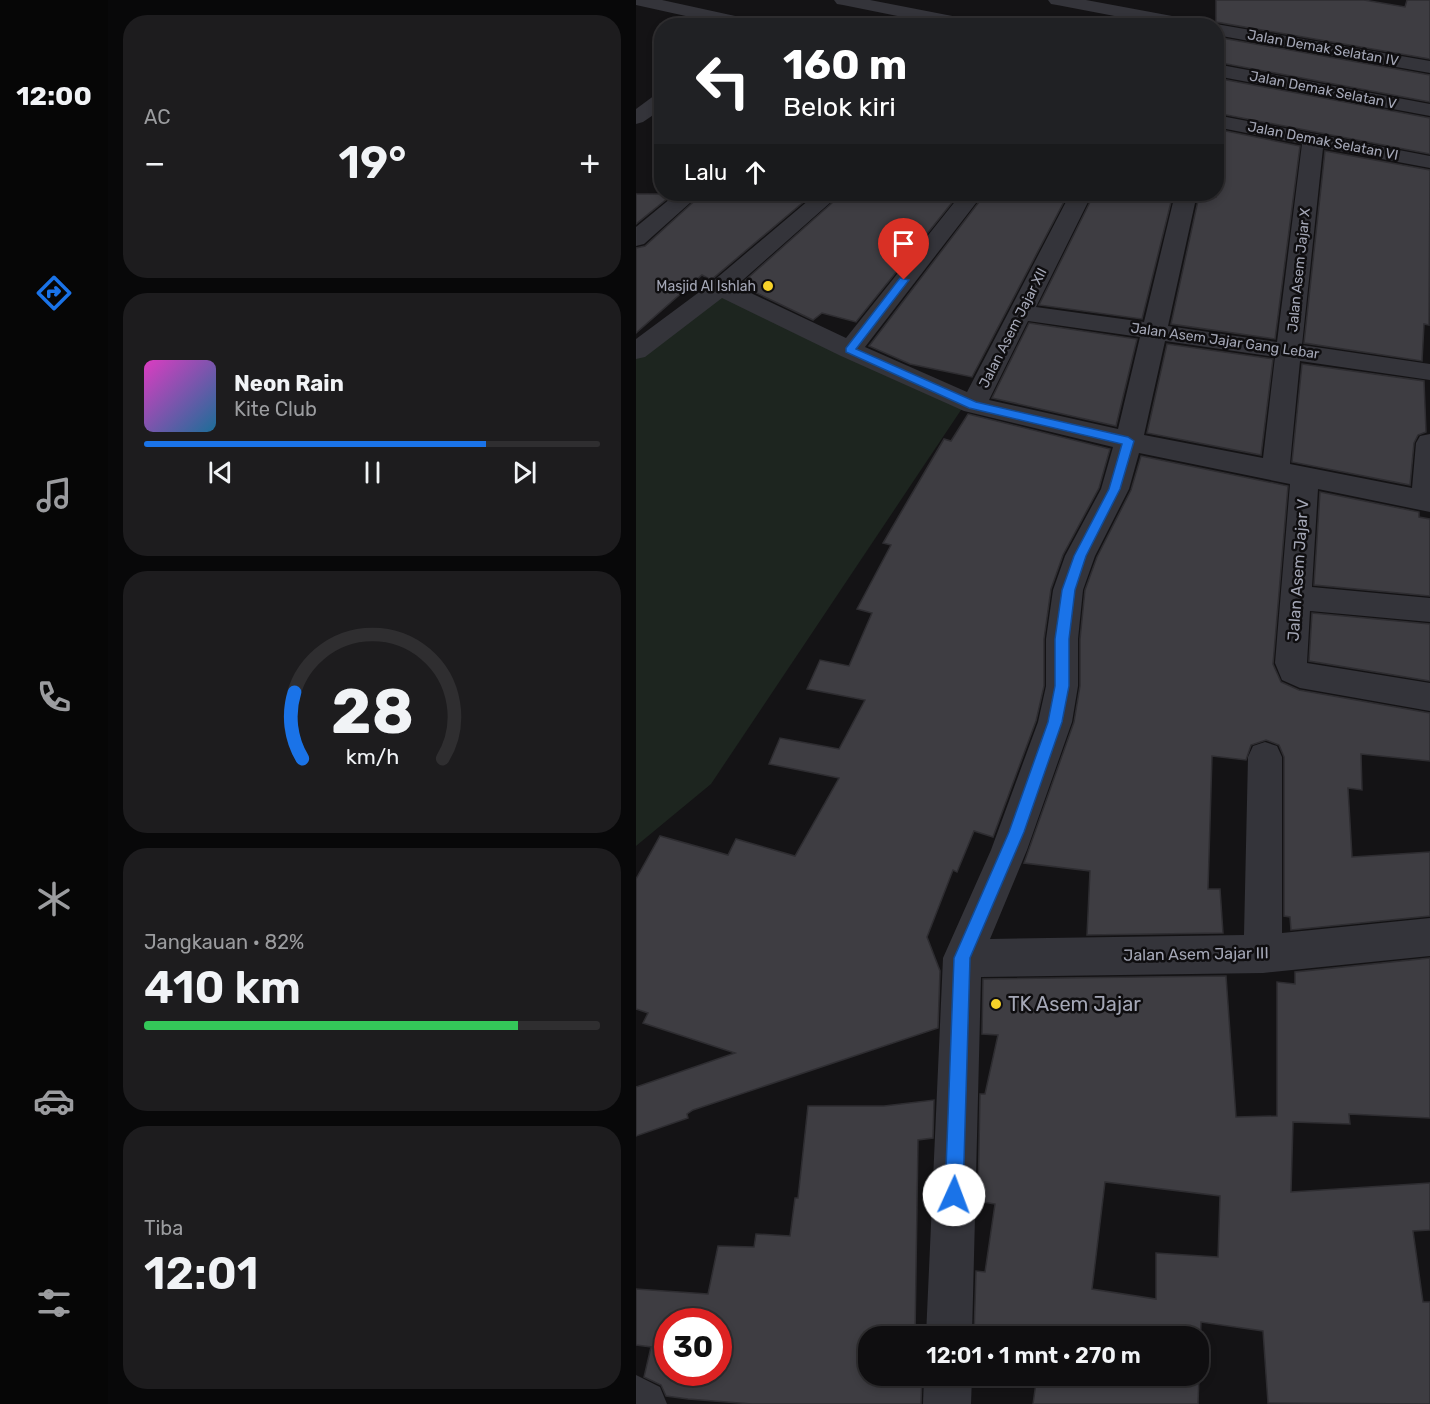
<!DOCTYPE html>
<html lang="id">
<meta charset="utf-8">
<style>
body{margin:0;font-family:Rubik,sans-serif;background:#1d1c1e;color:#f1f3f6;height:100vh;display:flex;flex-direction:column;font-size:22px;white-space:nowrap}
*{box-sizing:border-box;margin:0}
p{font-size:20px;color:#9b9c9f}
.icon{flex:none;width:33px;height:33px;fill:none;stroke:currentColor;stroke-width:2;stroke-linecap:round;stroke-linejoin:round}
.map{position:relative;flex:1;overflow:hidden}
.side{display:flex;flex-direction:column;gap:15px;padding:15px;background:#080809;width:528px}
.side>*{flex:none}
.top-card{position:absolute;left:18px;top:18px;width:570px;height:183px;border-radius:24px;box-shadow:0 3px 9px #0003,0 0 0 2px #2f2e30;background:#202124;color:#fff;overflow:hidden}
.speed{position:absolute;left:18px;top:1308px;display:flex;gap:12px;font-size:30px;font-weight:700;text-align:center}
.speed>*{display:grid;place-content:center;width:78px;height:78px;border-radius:50%;background:#0f0e10;box-shadow:0 3px 9px #0003,0 0 0 2px #2f2e30;line-height:1}
.speed .limit{border:9px solid #d22;background:#fff;color:#111}
.pin{position:absolute;display:grid;place-items:center;width:51px;height:51px;color:#fff;margin:-62px -26px;border-radius:50% 50% 50% 0;rotate:-45deg;box-shadow:0 0 6px #0007}
.pin .icon{rotate:45deg}
.me{position:absolute;width:66px;margin:-33px;rotate:2deg;stroke-linejoin:round;filter:drop-shadow(0 0 4px #0008)}
.turn{display:flex;align-items:center;gap:21px;height:126px;padding:0 30px;font-size:27px}
.turn .icon{width:78px;height:78px;stroke-width:2.5}
.turn b{display:block;font-size:42px;line-height:51px}
.then{display:flex;align-items:center;height:57px;padding:0 30px;background:#0003;gap:12px;font-size:22px}
.big{font-size:45px;font-weight:600;line-height:1.1}
.side .tile{flex:1;display:flex;flex-direction:column;justify-content:center;gap:9px;min-width:0;padding:0 21px;border-radius:24px;background:#1d1c1e}
.side .dial{align-items:center;gap:0}
.dial svg{height:156px;overflow:visible;fill:none;stroke:#2f2e30;stroke-width:7;stroke-linecap:round;text-anchor:middle}
.dial text{fill:#f1f3f6;stroke:none}
.song{display:flex;align-items:center;gap:18px}
.cover{width:72px;height:72px;border-radius:9px;background:linear-gradient(135deg,hsl(310 70% 55%),hsl(200 70% 35%))}
.played{height:6px;border-radius:3px;background:linear-gradient(90deg,#1a73e8 75%,#2f2e30 75%)}
.keys{display:flex;justify-content:space-around;direction:ltr}
.heat{display:flex;justify-content:space-between;align-items:center;font-size:33px;direction:ltr}
.charge{height:9px;border-radius:4px;background:linear-gradient(90deg,#34c759 82%,#2f2e30 0)}
.trip{position:absolute;left:222px;top:1326px;width:351px;height:60px;border-radius:24px;background:#0f0e10;box-shadow:0 3px 9px #0003,0 0 0 2px #2f2e30;font-weight:600;line-height:60px;text-align:center}
main{display:flex;flex:1;min-height:0}
.menu{display:flex;flex-direction:column;width:108px;justify-content:space-around;align-items:center;background:#060606;color:#9b9c9f}
.menu .icon{width:42px;height:42px}
.menu .active{color:#1a73e8}
.menu b{font-size:27px;color:#f1f3f6}
.map>svg:first-child{display:block}
.green{fill:#1d251f}
.building{fill:#3e3d42;stroke:#2e2d31;stroke-width:1.5;fill-rule:evenodd}
.lines{fill:none;stroke-linecap:round;stroke-linejoin:round}
.minor{fill:#34343a;fill-rule:evenodd}
.route{fill:#1a73e8;stroke:#114b97;stroke-width:1.5}
.poi-dot{fill:#f8d329;stroke:#0f0e10;stroke-width:2}
.labels{text-anchor:middle;dominant-baseline:central;stroke-width:5;stroke-linejoin:round;paint-order:stroke}
.far-street-label{font-size:14px;fill:#a4a7b6;stroke:#0f0e10}
.far-poi-label{font-size:14px;fill:#a4a7b6;stroke:#0f0e10;text-anchor:end}
.street-label{font-size:16px;fill:#a4a7b6;stroke:#0f0e10}
.near-poi-label{font-size:20px;fill:#a4a7b6;stroke:#0f0e10;text-anchor:start}
</style>
<main>
<nav class="menu">
<b>12:00</b>
<svg class="icon active" aria-label="directions" viewBox="0 0 24 24"><path d="M12 3l9 9-9 9-9-9zM9 14v-3h6M13 9l2 2-2 2"/></svg>
<svg class="icon" aria-label="music" viewBox="0 0 24 24"><path d="M9 18V5l10-2v13"/><circle cx="6" cy="18" r="3"/><circle cx="16" cy="16" r="3"/></svg>
<svg class="icon" aria-label="phone" viewBox="0 0 24 24"><path d="M5 4h4l2 5-3 2q2 4 5 5l2-3 5 2v4C11 20 4 13 5 4z"/></svg>
<svg class="icon" aria-label="climate" viewBox="0 0 24 24"><path d="M12 3v18M4 7l16 10M4 17L20 7"/></svg>
<svg class="icon" aria-label="car" viewBox="0 0 24 24"><path d="M5 17H2v-5l4-1 3-4h7l3 4 3 1v5h-3M9 17h6M6 11h13"/><circle cx="7" cy="17" r="2"/><circle cx="17" cy="17" r="2"/></svg>
<svg class="icon" aria-label="filters" viewBox="0 0 24 24"><path d="M4 7h16M4 17h16"/><circle cx="9" cy="7" r="2"/><circle cx="15" cy="17" r="2"/></svg>
</nav>
<section class="side">
<div class="tile"><p>AC</p>
<div class="heat"><a>−</a><b class="big">19°</b><a>+</a></div>
</div>
<div class="tile">
<div class="song"><i class="cover"></i><div><b>Neon Rain</b><p>Kite Club</p></div></div>
<div class="played"></div>
<div class="keys"><svg class="icon" aria-label="previous" viewBox="0 0 24 24"><path d="M18 5L8 12l10 7zM5 5v14"/></svg><svg class="icon" aria-label="pause" viewBox="0 0 24 24"><path d="M8 5v14M16 5v14"/></svg><svg class="icon" aria-label="next" viewBox="0 0 24 24"><path d="M6 5l10 7-10 7zM19 5v14"/></svg></div>
</div>
<div class="tile dial"><svg viewBox="0 0 100 80">
<path d="M14 69A42 42 0 1 1 86 69"/>
<path d="M14 69A42 42 0 0 1 10 35" stroke="#1a73e8"/>
<text x="50" y="56" font-size="32" font-weight="700">28</text>
<text x="50" y="72" font-size="11">km/h</text>
</svg></div>
<div class="tile"><p>Jangkauan · 82%</p><b class="big">410 km</b><div class="charge"></div></div>
<div class="tile"><p>Tiba</p><b class="big">12:01</b></div>
</section>
<div class="map">
<svg width="794" height="1404" viewBox="0 0 794 1404">
<rect width="100%" height="100%" fill="#141315"/>
<!-- green -->
<polygon class="green" points="84,290 327,407 75,784 0,846 0,352"/>
<!-- building -->
<g class="building">
<polygon points="580,0 728,0 769,7 771,0 794,0 794,59 580,22"/>
<polygon points="580,37 794,75 794,102 580,62"/>
<polygon points="580,78 794,118 794,154 580,113"/>
<polygon points="580,129 664,146 639,339 535,324 563,196 580,197"/>
<polygon points="689,151 794,170 793,325 788,324 786,361 668,343"/>
<polygon points="0,194 37,194 0,224"/>
<polygon points="66,194 177,194 75,280 66,275 0,333 0,248 9,246"/>
<polygon points="206,194 323,194 220,322 186,313 177,320 104,285"/>
<polygon points="349,194 432,194 336,377 274,364 233,346"/>
<polygon points="458,194 537,194 506,319 403,305"/>
<polygon points="393,323 501,339 480,426 356,398"/>
<polygon points="531,344 637,359 625,455 511,433"/>
<polygon points="666,364 788,381 790,432 782,435 778,443 774,485 656,462"/>
<polygon points="332,414 474,449 463,488 427,555 415,589 408,639 408,686 400,721 357,837 338,831 321,872 317,870 291,937 304,971 302,1028 57,1110 51,1114 52,1118 0,1136 0,1087 99,1053 7,1023 12,1013 0,1009 0,879 24,836 92,855 100,839 159,856 203,778 133,764 144,738 203,749 229,700 171,689 184,660 213,666 236,613 221,609 255,545 247,543 308,439 315,441"/>
<polygon points="505,456 652,486 637,664 645,682 663,690 794,713 794,761 725,754 726,790 712,788 716,857 794,852 794,916 655,930 654,917 648,916 648,757 643,745 630,740 615,745 610,760 576,756 572,889 584,889 587,933 451,935 454,871 388,863 438,722 444,686 444,639 449,590 461,557 495,490"/>
<polygon points="684,492 783,512 783,517 794,519 794,596 678,585"/>
<polygon points="676,613 794,624 794,681 673,661"/>
<path d="M794,958V1118L713,1114L714,1124L657,1122L655,1192L794,1183V1230L777,1231L787,1302H794V1404L632,1403L627,1331L565,1322L562,1404H397L401,1376H562V1336H338L340,1271L349,1272L359,1204L342,1201L344,1094H349L362,1035L346,1034L347,979L590,976L600,1117L641,1116V982L659,984V972ZM469,1182L584,1196L582,1257L520,1253V1299L456,1289Z"/>
<path d="M298,1100L297,1138L282,1140L279,1336H232V1376H286L285,1404H116L52,1399L30,1396L25,1385L8,1377L15,1347L0,1345V1289L72,1294L82,1246L118,1247L120,1234L154,1236L159,1198H162L172,1106H248ZM32,1322H82V1372H32Z"/>
</g>
<g class="lines">
<!-- minor -->
<g class="minor">
<polygon points="0,0 26,0 122,21 131,26 95,26 0,5"/>
<polygon points="198,0 234,0 342,21 351,26 311,26 207,5 201,4"/>
<polygon points="412,0 450,0 563,21 572,26 531,26 421,5 415,4"/>
<polygon points="580,24 794,61 794,73 580,35 580,26 573,26"/>
<polygon points="580,64 794,104 794,116 580,76"/>
<polygon points="26,93 26,109 7,122 0,124 0,109 19,95"/>
<path d="M580,115L794,156V168L687,148L666,345L794,364V380L664,361L654,464L776,488L780,443L784,436L794,434V512L682,489L676,587L794,598V622L674,611L671,663L794,683V711L664,688L646,680L639,663L654,484L503,453L493,489L459,556L447,590L442,639V686L436,722L391,850L354,939L608,935L612,757L617,746L629,742L641,746L646,757V933L794,918V956L627,973L345,977L336,1336H290L307,958L355,850L402,722L410,686V639L417,590L429,556L465,489L477,447L328,411L205,356L86,298L9,357L0,359V339L70,287L180,194H204L100,286L210,338L325,194H347L229,347L331,392L434,194H456L400,307L508,322L539,194H561L532,326L641,342L666,144L580,127ZM392,321L504,337L482,429L353,400ZM529,341L639,357L627,458L508,435Z"/>
<polygon points="40,194 64,194 8,244 0,246 0,227"/>
<polygon points="0,1375 24,1387 31,1404 0,1404"/>
<polygon points="288,1376 336,1376 335,1404 287,1404"/>
</g>
</g>
<!-- route -->
<polygon class="route" points="264,278 273,280 220,349 340,402 492,437 498,441 484,489 450,556 439,590 433,639 433,686 426,722 388,832 334,958 327,1195 324,1201 318,1204 311,1201 309,1195 318,958 373,832 412,722 419,686 419,639 426,590 438,556 473,489 486,444 333,408 210,352 210,348"/>
<!-- markers -->
<g class="poi-dot">
<circle cx="132" cy="286" r="6"/>
<circle cx="360" cy="1004" r="6"/>
</g>
<g class="labels">
<!-- far-street labels -->
<g class="far-street-label">
<text transform="translate(687 48) rotate(10)">Jalan Demak Selatan IV</text>
<text transform="translate(687 90) rotate(11)">Jalan Demak Selatan V</text>
<text transform="translate(687 141) rotate(11)">Jalan Demak Selatan VI</text>
<text transform="translate(663 270) rotate(-84)">Jalan Asem Jajar X</text>
<text transform="translate(377 328) rotate(-63)">Jalan Asem Jajar XII</text>
<text transform="translate(589 341) rotate(8)">Jalan Asem Jajar Gang Lebar</text>
</g>
<!-- far-poi labels -->
<g class="far-poi-label">
<text x="120" y="286">Masjid Al Ishlah</text>
</g>
<!-- street labels -->
<g class="street-label">
<text transform="translate(662 570) rotate(-86)">Jalan Asem Jajar V</text>
<text transform="translate(560 954) rotate(-1)">Jalan Asem Jajar III</text>
</g>
<!-- near-poi labels -->
<g class="near-poi-label">
<text x="372" y="1004">TK Asem Jajar</text>
</g>
</g>
</svg>
<div class="speed"><div class="limit">30</div></div>
<div class="pin" style="left:268px;top:280px;background:#d93025"><svg class="icon" aria-label="arrive" viewBox="0 0 24 24"><path d="M6 21V4h12l-3 4 3 4H6"/></svg></div>
<svg class="me" style="left:318px;top:1195px" viewBox="-20 -20 40 40"><circle r="19" fill="#fff"/><path d="M0-13L10 11 0 6-10 11z" fill="#1a73e8"/></svg>
<div class="trip">12:01 · 1 mnt · 270 m</div>
<div class="top-card">
<div class="turn"><svg class="icon" aria-label="left" viewBox="0 0 24 24"><path d="M17 20v-9H6M10 6l-5 5 5 5"/></svg><div><b>160 m</b>Belok kiri</div></div>
<div class="then">Lalu<svg class="icon" aria-label="ahead" viewBox="0 0 24 24"><path d="M12 20V5M6 11l6-6 6 6"/></svg></div>
</div>
</div>
</main>
